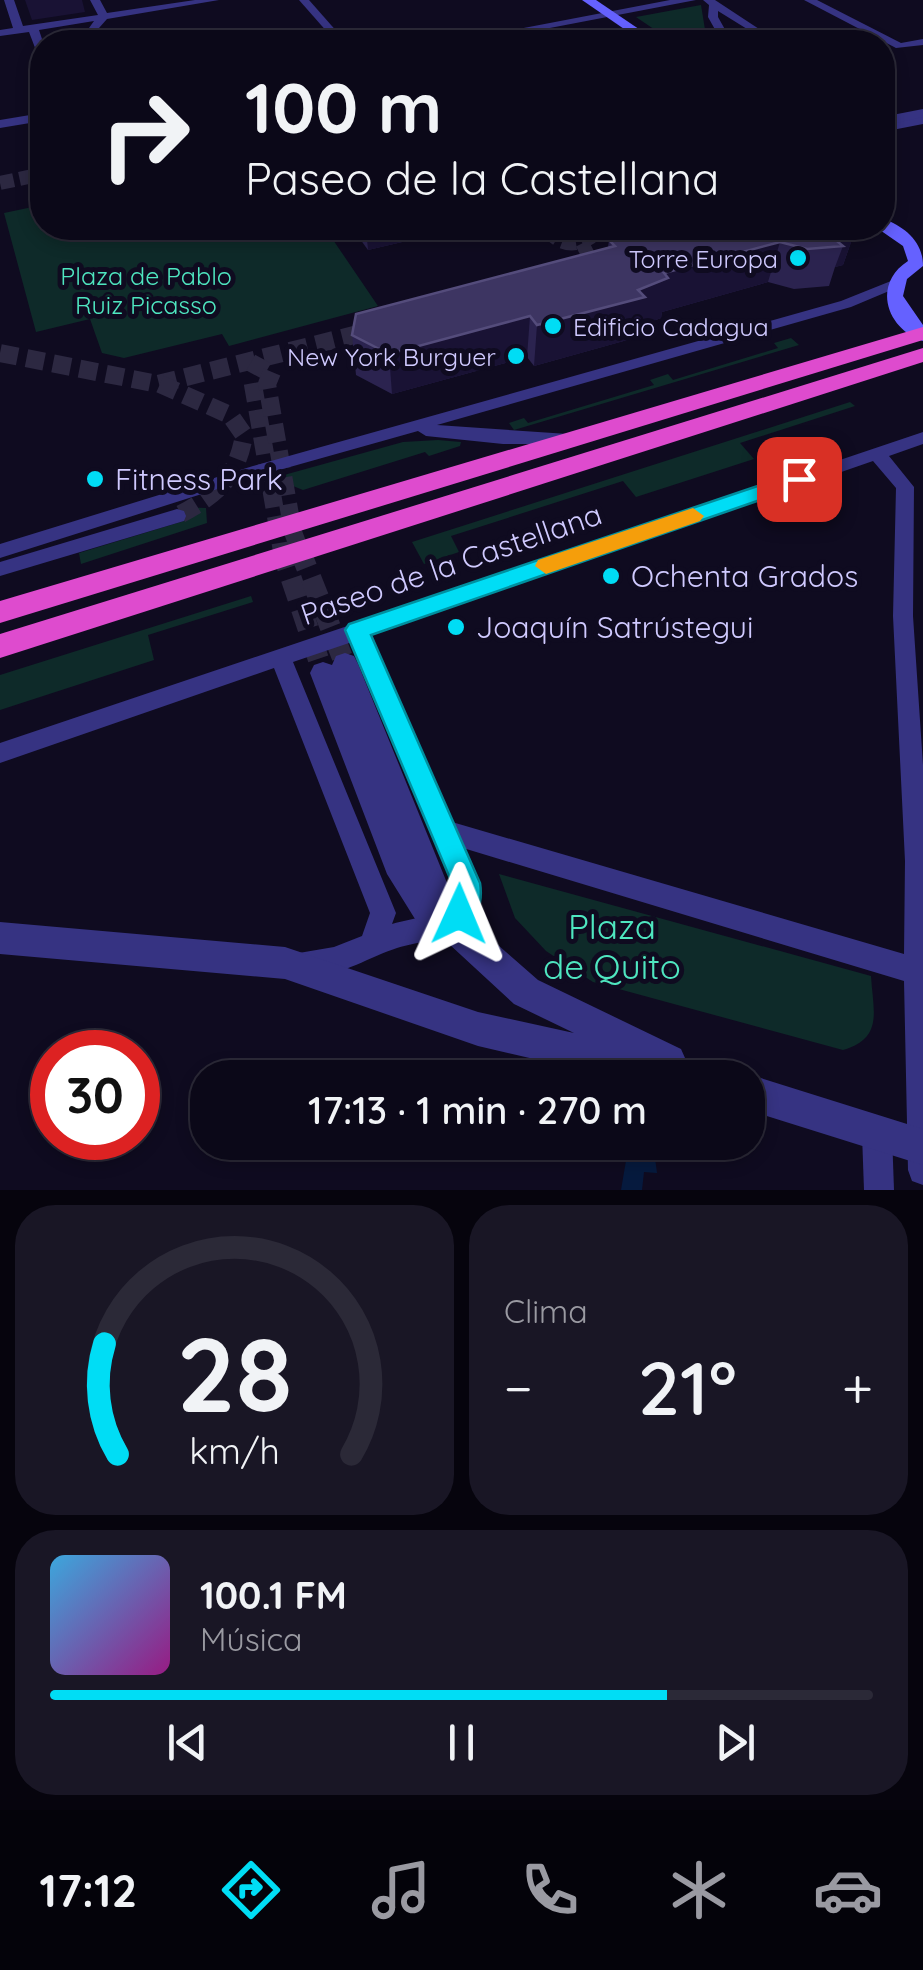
<!DOCTYPE html>
<html lang="es">
<meta charset="utf-8">
<style>
body{margin:0;font-family:Quicksand,sans-serif;background:#191625;color:#f1f3f6;height:100vh;display:flex;flex-direction:column;font-size:38px;white-space:nowrap}
*{box-sizing:border-box;margin:0}
p{font-size:32px;color:#9a9aa2}
.icon{flex:none;width:55px;height:55px;fill:none;stroke:currentColor;stroke-width:2;stroke-linecap:round;stroke-linejoin:round}
.map{position:relative;height:1190px;overflow:hidden}
.sheet{display:flex;flex-direction:column;gap:15px;padding:15px;background:#06040d;flex:1}
.sheet>*{flex:none}
.top-card{position:absolute;left:30px;top:30px;width:865px;height:210px;border-radius:40px;box-shadow:0 5px 15px #0003,0 0 0 2px #2b2937;background:#0b0818;color:#f1f3f6;overflow:hidden}
.speed{position:absolute;left:30px;top:1030px;display:flex;gap:20px;font-size:50px;font-weight:700;text-align:center}
.speed>*{display:grid;place-content:center;width:130px;height:130px;border-radius:50%;background:#0b0818;box-shadow:0 5px 15px #0003,0 0 0 2px #2b2937;line-height:1}
.speed .limit{border:15px solid #d22;background:#fff;color:#111}
.pin{position:absolute;display:grid;place-items:center;width:85px;height:85px;color:#fff;margin:-42px;border-radius:20px;box-shadow:0 5px 15px #0006}
.me{position:absolute;width:110px;margin:-55px;rotate:1deg;stroke-linejoin:round;filter:drop-shadow(0 0 8px #0008)}
.turn{display:flex;align-items:center;gap:35px;height:210px;padding:0 50px;font-size:45px}
.turn .icon{width:130px;height:130px;stroke-width:2.5}
.turn b{display:block;font-size:70px;line-height:85px}
.big{font-size:75px;font-weight:600;line-height:1.1}
.sheet .tile{flex:1;display:flex;flex-direction:column;justify-content:center;gap:15px;min-width:0;padding:0 35px;border-radius:40px;background:#191625}
.sheet .dial{align-items:center;gap:0}
.dial svg{height:260px;overflow:visible;fill:none;stroke:#2b2937;stroke-width:7;stroke-linecap:round;text-anchor:middle}
.dial text{fill:#f1f3f6;stroke:none}
.song{display:flex;align-items:center;gap:30px}
.cover{width:120px;height:120px;border-radius:15px;background:linear-gradient(135deg,hsl(200 70% 55%),hsl(310 70% 35%))}
.played{height:10px;border-radius:5px;background:linear-gradient(90deg,#00ddf5 75%,#2b2937 75%)}
.keys{display:flex;justify-content:space-around;direction:ltr}
.heat{display:flex;justify-content:space-between;align-items:center;font-size:55px;direction:ltr}
.sheet .tiles{flex:1;display:grid;gap:15px;grid-template-columns:1fr 1fr}
.tile:last-child{grid-column:span 2}
.trip{position:absolute;left:190px;top:1060px;width:575px;height:100px;border-radius:40px;background:#0b0818;box-shadow:0 5px 15px #0003,0 0 0 2px #2b2937;font-weight:600;line-height:100px;text-align:center}
.tabs{display:flex;height:160px;justify-content:space-around;align-items:center;background:#04030a;color:#9a9aa2}
.tabs .icon{width:70px;height:70px}
.tabs .selected{color:#00ddf5}
.tabs b{font-size:45px;color:#f1f3f6}
.map>svg:first-child{display:block}
.green{fill:#0e2a29}
.water{fill:#061a3e}
.lines{fill:none;stroke-linecap:round;stroke-linejoin:round}
.minor-tunnel-far2{stroke:#2c2841;stroke-width:14;stroke-dasharray:14 6;stroke-linecap:butt}
.minor-tunnel-far1{stroke:#2c2841;stroke-width:18;stroke-dasharray:18 9;stroke-linecap:butt}
.minor-tunnel{stroke:#2c2841;stroke-width:21;stroke-dasharray:21 11;stroke-linecap:butt}
.minor{fill:#363382;fill-rule:evenodd}
.tertiary{fill:#363382;fill-rule:evenodd}
.secondary{fill:#6561ff;fill-rule:evenodd}
.trunk{fill:#de4bce;fill-rule:evenodd}
.wall{fill:#2b234f}
.shaded-wall{fill:#191234}
.building{fill:#3d3562;stroke:#544c7b;stroke-width:2.5}
.route{fill:#00ddf5;stroke:#00909f;stroke-width:2.5}
.slow{fill:#f59e0b}
.poi-dot{fill:#00ddf5;stroke:#0f0b20;stroke-width:4}
.labels{text-anchor:middle;dominant-baseline:central;stroke-width:10;stroke-linejoin:round;paint-order:stroke}
.far-poi-label{font-size:25px;fill:#d0caff;stroke:#0f0b20;text-anchor:end}
.far-park-label{font-size:25px;fill:#4fe6c0;stroke:#0f0b20}
.poi-label{font-size:30px;fill:#d0caff;stroke:#0f0b20;text-anchor:start}
.street-label{font-size:30px;fill:#d0caff;stroke:#0f0b20}
.near-park-label{font-size:35px;fill:#4fe6c0;stroke:#0f0b20}
</style>
<div class="map">
<svg width="923" height="1190" viewBox="0 0 923 1190">
<rect width="100%" height="100%" fill="#0f0b20"/>
<!-- green -->
<g class="green">
<polygon points="701,5 707,42 673,42 636,17"/>
<polygon points="42,205 42,228 325,228 378,306 229,346 222,334 124,358 102,353 90,319 36,332 4,213"/>
<polygon points="791,338 799,345 514,430 509,423 524,418 528,423 654,385 650,380 668,374 673,380 778,348 774,343"/>
<polygon points="850,402 855,406 740,443 754,459 636,497 623,481 451,536 459,552 424,564 412,542"/>
<polygon points="438,440 461,442 460,446 429,456 425,452 303,490 288,484 284,475 403,442"/>
<polygon points="179,507 206,508 207,523 81,564 79,553 184,521"/>
<polygon points="251,596 253,602 148,635 154,660 0,710 0,675"/>
<path d="M499,874L871,976C873,1011 884,1038 843,1050L593,982L546,951L515,918Z"/>
</g>
<!-- water -->
<polygon class="water" points="628,1149 655,1158 657,1173 644,1172 642,1190 621,1190"/>
<g class="lines">
<!-- minor-tunnel-far2 -->
<g class="minor-tunnel-far2">
<polyline points="0,183 42,174"/>
<path d="M553,228L551,234C563,246 577,246 591,237L588,228"/>
<polyline points="579,273 589,257 582,243"/>
</g>
<!-- minor-tunnel-far1 -->
<g class="minor-tunnel-far1">
<polyline points="0,353 158,384 378,329"/>
<polyline points="263,359 252,379 282,551"/>
<polyline points="272,372 267,384 293,532 300,551"/>
<path d="M160,384L230,415L244,435C237,479 215,496 177,516"/>
</g>
<!-- minor-tunnel -->
<g class="minor-tunnel">
<polyline points="281,548 323,673"/>
<polyline points="299,548 345,664"/>
</g>
<!-- minor -->
<g class="minor">
<polygon points="4,0 14,0 23,26 98,15 90,0 100,0 107,13 195,0 219,0 107,19 99,28 105,42 95,42 89,28 94,21 39,30 43,42 42,56 37,53 29,32 0,36 0,30 13,28"/>
<polygon points="299,0 309,0 346,42 336,42"/>
<polygon points="703,0 715,0 779,42 768,42 718,11 718,17 732,42 722,42 708,17 709,5"/>
<polygon points="804,0 817,0 901,43 923,39 923,45 896,48"/>
<polygon points="923,116 923,124 882,132 882,125"/>
<polygon points="896,279 903,283 901,286 851,307 437,425 568,434 577,440 574,444 503,444 426,436 418,431 265,474 0,558 0,544 253,466 841,301"/>
<path d="M923,432V444L889,456L914,487L913,616L923,765V1185L912,1181L908,1170L904,981L463,848C470,863 483,883 480,900C479,908 470,921 464,926C444,941 419,941 397,948C365,958 327,986 293,972L289,963L293,954L334,947L362,936L370,913L274,668L0,763V743ZM873,461L896,488L893,616L905,861L904,954L452,822L370,635ZM352,642L454,883L455,896C441,918 415,917 392,924L396,913L293,662Z"/>
<polygon points="177,509 184,511 186,516 184,521 0,576 0,562"/>
<polygon points="877,1119 887,1124 892,1134 894,1190 864,1190 862,1134 867,1124"/>
</g>
<!-- tertiary -->
<g class="tertiary">
<polygon points="670,0 696,0 477,42 451,42"/>
<polygon points="923,109 923,117 882,126 882,117"/>
<polygon points="42,113 42,121 0,128 0,120"/>
<polygon points="345,653 354,656 358,664 458,910 538,980 681,1049 685,1058 710,1065 715,1078 616,1078 478,1046 285,979 0,954 0,922 285,947 478,1012 574,1033 514,1004 436,932 415,919 387,874 310,673 314,665 323,662 332,665 336,656"/>
<polygon points="748,1074 923,1129 923,1165 748,1110 748,1078 740,1078"/>
</g>
<!-- secondary -->
<g class="secondary">
<polygon points="582,0 596,0 658,42 643,42"/>
<path d="M882,218C905,227 923,241 923,266L907,279L903,296L923,325V341C886,329 872,284 908,261L903,246L877,228H882Z"/>
</g>
<!-- trunk -->
<g class="trunk">
<polygon points="923,327 923,340 0,623 0,601"/>
<polygon points="923,348 923,362 0,658 0,634"/>
</g>
</g>
<!-- wall -->
<g class="wall">
<polygon points="352,228 462,228 368,250"/>
<polygon points="749,228 856,228 843,265 835,267 829,286 794,289 768,282 662,312 661,318 640,326 638,337 534,366 527,357 392,394 356,375 352,335 608,247 609,240 632,240"/>
</g>
<!-- shaded-wall -->
<g class="shaded-wall">
<polygon points="25,0 82,0 85,12 32,20"/>
<polygon points="366,228 462,228 368,250"/>
<polygon points="850,228 856,228 843,265 835,267 843,246 827,233"/>
<polygon points="780,242 768,282 662,312 661,318 640,326 638,337 534,366 537,325 638,290 664,273"/>
<polygon points="530,316 527,357 392,394 389,354"/>
</g>
<!-- building -->
<polygon class="building" points="682,228 850,228 827,233 843,246 807,249 780,242 664,273 668,278 638,290 645,297 537,325 530,316 389,354 352,335 356,314 615,246 609,240 628,236 632,240"/>
<!-- route -->
<path class="route" d="M799,472L806,474V484L371,635L480,883C483,902 478,920 459,928L449,924L444,914L453,896L452,883L345,630L349,624Z"/>
<!-- slow -->
<polygon class="slow" points="693,508 704,516 700,521 546,574 535,566 538,560"/>
<!-- markers -->
<g class="poi-dot">
<circle cx="798" cy="258" r="10"/>
<circle cx="553" cy="326" r="10"/>
<circle cx="516" cy="356" r="10"/>
<circle cx="95" cy="479" r="10"/>
<circle cx="611" cy="576" r="10"/>
<circle cx="456" cy="627" r="10"/>
</g>
<g class="labels">
<!-- far-poi labels -->
<g class="far-poi-label">
<text x="778" y="258">Torre Europa</text>
<text x="573" y="326" text-anchor="start">Edificio Cadagua</text>
<text x="496" y="356">New York Burguer</text>
</g>
<!-- far-park labels -->
<g class="far-park-label">
<text x="146" y="275">Plaza de Pablo<tspan x="146" dy="29">Ruiz Picasso</tspan></text>
</g>
<!-- poi labels -->
<g class="poi-label">
<text x="115" y="479">Fitness Park</text>
<text x="631" y="576">Ochenta Grados</text>
<text x="476" y="627">Joaquín Satrústegui</text>
</g>
<!-- street labels -->
<g class="street-label">
<text transform="translate(451 564) rotate(-19)">Paseo de la Castellana</text>
</g>
<!-- near-park labels -->
<g class="near-park-label">
<text x="612" y="926">Plaza<tspan x="612" dy="40">de Quito</tspan></text>
</g>
</g>
</svg>
<div class="speed"><div class="limit">30</div></div>
<div class="pin" style="left:799px;top:479px;background:#d93025"><svg class="icon" aria-label="arrive" viewBox="0 0 24 24"><path d="M6 21V4h12l-3 4 3 4H6"/></svg></div>
<svg class="me" style="left:459px;top:914px" viewBox="-20 -20 40 40"><path d="M0-17L14 15 0 8-14 15z" fill="#00ddf5" stroke="#fff" stroke-width="4"/></svg>
<div class="trip">17:13 · 1 min · 270 m</div>
<div class="top-card">
<div class="turn"><svg class="icon" aria-label="right" viewBox="0 0 24 24"><path d="M7 20v-9h11M14 6l5 5-5 5"/></svg><div><b>100 m</b>Paseo de la Castellana</div></div>
</div>
</div>
<section class="sheet">
<div class="tiles">
<div class="tile dial"><svg viewBox="0 0 100 80">
<path d="M14 69A42 42 0 1 1 86 69"/>
<path d="M14 69A42 42 0 0 1 10 35" stroke="#00ddf5"/>
<text x="50" y="56" font-size="32" font-weight="700">28</text>
<text x="50" y="72" font-size="11">km/h</text>
</svg></div>
<div class="tile"><p>Clima</p>
<div class="heat"><a>−</a><b class="big">21°</b><a>+</a></div>
</div>
<div class="tile">
<div class="song"><i class="cover"></i><div><b>100.1 FM</b><p>Música</p></div></div>
<div class="played"></div>
<div class="keys"><svg class="icon" aria-label="previous" viewBox="0 0 24 24"><path d="M18 5L8 12l10 7zM5 5v14"/></svg><svg class="icon" aria-label="pause" viewBox="0 0 24 24"><path d="M8 5v14M16 5v14"/></svg><svg class="icon" aria-label="next" viewBox="0 0 24 24"><path d="M6 5l10 7-10 7zM19 5v14"/></svg></div>
</div>
</div>
</section>
<nav class="tabs">
<b>17:12</b>
<svg class="icon selected" aria-label="directions" viewBox="0 0 24 24"><path d="M12 3l9 9-9 9-9-9zM9 14v-3h6M13 9l2 2-2 2"/></svg>
<svg class="icon" aria-label="music" viewBox="0 0 24 24"><path d="M9 18V5l10-2v13"/><circle cx="6" cy="18" r="3"/><circle cx="16" cy="16" r="3"/></svg>
<svg class="icon" aria-label="phone" viewBox="0 0 24 24"><path d="M5 4h4l2 5-3 2q2 4 5 5l2-3 5 2v4C11 20 4 13 5 4z"/></svg>
<svg class="icon" aria-label="climate" viewBox="0 0 24 24"><path d="M12 3v18M4 7l16 10M4 17L20 7"/></svg>
<svg class="icon" aria-label="car" viewBox="0 0 24 24"><path d="M5 17H2v-5l4-1 3-4h7l3 4 3 1v5h-3M9 17h6M6 11h13"/><circle cx="7" cy="17" r="2"/><circle cx="17" cy="17" r="2"/></svg>
</nav>
